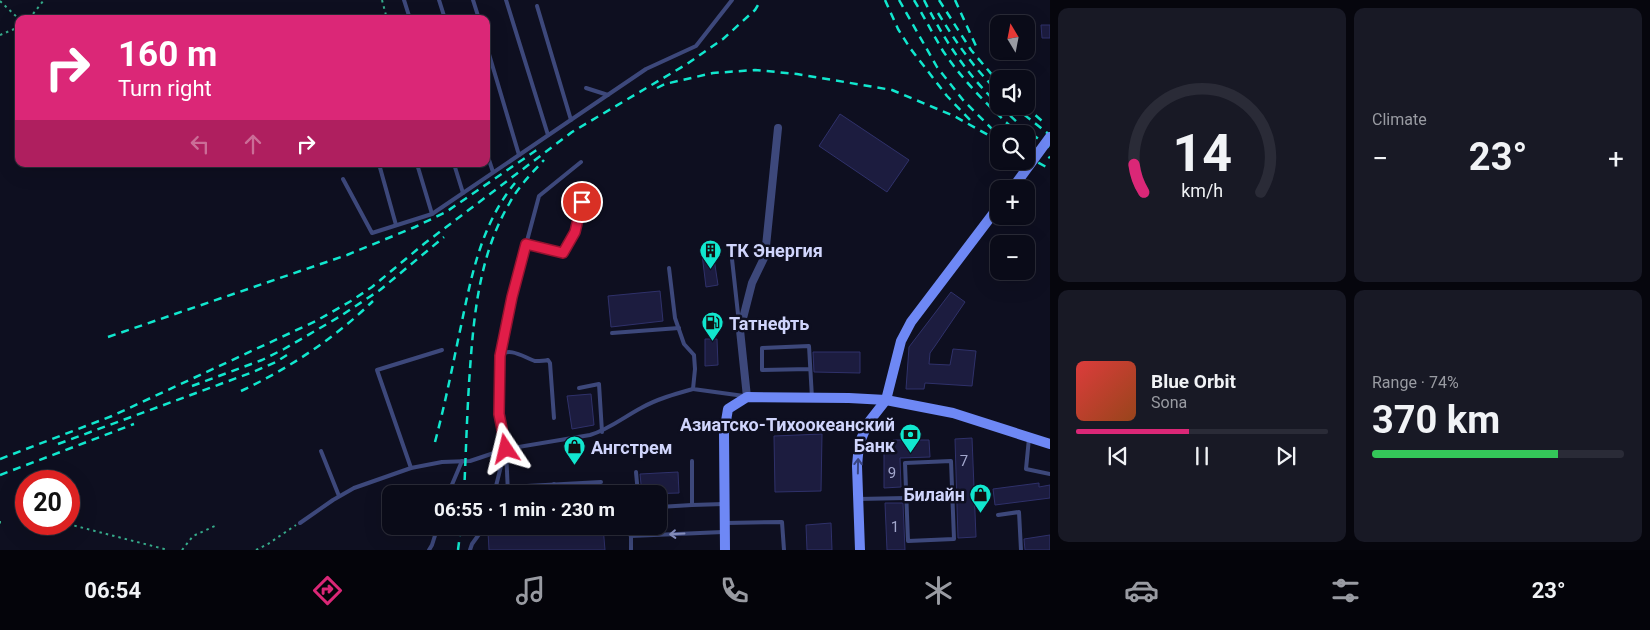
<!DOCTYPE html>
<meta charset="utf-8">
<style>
body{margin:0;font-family:Roboto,sans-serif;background:#181925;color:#f1f3f6;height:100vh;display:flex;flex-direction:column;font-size:19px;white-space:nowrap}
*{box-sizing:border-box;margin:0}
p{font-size:16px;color:#999ba2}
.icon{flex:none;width:28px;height:28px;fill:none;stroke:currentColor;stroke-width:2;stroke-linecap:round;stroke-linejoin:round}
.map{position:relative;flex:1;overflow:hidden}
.panel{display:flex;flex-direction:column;gap:8px;padding:8px;background:#06060d;width:600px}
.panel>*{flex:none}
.top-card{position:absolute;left:15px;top:15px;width:475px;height:152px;border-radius:10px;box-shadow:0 5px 20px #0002,0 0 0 1px #2a2b37;background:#db2777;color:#fff;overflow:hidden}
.needle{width:32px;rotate:350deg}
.fabs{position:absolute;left:990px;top:15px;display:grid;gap:10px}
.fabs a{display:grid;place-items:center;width:45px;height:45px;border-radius:10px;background:#0a0b18;box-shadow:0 5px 20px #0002,0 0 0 1px #2a2b37;font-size:25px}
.speed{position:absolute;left:15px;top:470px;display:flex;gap:10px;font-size:25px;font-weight:700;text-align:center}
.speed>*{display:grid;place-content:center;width:65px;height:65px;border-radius:50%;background:#0a0b18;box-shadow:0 5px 20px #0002,0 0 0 1px #2a2b37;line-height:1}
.speed .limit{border:8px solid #d22;background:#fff;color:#111}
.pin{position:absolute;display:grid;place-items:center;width:42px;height:42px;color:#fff;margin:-21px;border:2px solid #fff;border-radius:50%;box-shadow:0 1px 5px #0007}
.me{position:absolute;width:55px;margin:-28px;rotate:350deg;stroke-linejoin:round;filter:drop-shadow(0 0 4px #0008)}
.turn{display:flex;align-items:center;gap:18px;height:105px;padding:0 20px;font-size:22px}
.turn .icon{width:65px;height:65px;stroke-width:2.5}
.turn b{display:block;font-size:35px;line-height:42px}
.lanes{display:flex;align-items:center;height:48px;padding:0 20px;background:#0003;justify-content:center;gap:25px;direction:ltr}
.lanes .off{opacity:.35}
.big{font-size:38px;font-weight:700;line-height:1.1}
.panel .card{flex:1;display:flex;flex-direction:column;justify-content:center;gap:8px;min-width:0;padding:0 18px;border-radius:10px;background:#181925}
.panel .dial{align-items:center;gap:0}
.dial svg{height:130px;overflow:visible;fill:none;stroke:#2a2b37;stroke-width:7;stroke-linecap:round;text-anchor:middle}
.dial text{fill:#f1f3f6;stroke:none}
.song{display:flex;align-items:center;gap:15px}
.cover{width:60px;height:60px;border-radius:8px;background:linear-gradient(135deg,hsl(0 70% 55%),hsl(20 70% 35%))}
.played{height:5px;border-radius:2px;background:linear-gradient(90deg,#db2777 45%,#2a2b37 45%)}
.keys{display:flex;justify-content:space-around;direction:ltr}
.heat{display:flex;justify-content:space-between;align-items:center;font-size:28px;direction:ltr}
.charge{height:8px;border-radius:4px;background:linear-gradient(90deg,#34c759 74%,#2a2b37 0)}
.panel .tiles{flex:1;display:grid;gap:8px;grid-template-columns:repeat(2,1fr)}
.trip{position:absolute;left:382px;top:485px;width:285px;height:50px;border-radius:10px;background:#0a0b18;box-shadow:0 5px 20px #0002,0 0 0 1px #2a2b37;font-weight:700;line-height:50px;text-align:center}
.menu{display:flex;height:80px;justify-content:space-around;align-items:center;background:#04040a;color:#999ba2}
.menu .icon{width:35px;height:35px}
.menu .current{color:#db2777}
.menu b{font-size:22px;color:#f1f3f6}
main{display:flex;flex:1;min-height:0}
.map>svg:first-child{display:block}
.building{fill:#1c1c3f;stroke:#2f316a}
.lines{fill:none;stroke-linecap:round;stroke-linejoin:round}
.path{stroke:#36aa8a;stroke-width:2;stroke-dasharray:2.5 4;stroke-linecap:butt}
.lane{stroke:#3d487b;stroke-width:4}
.street{stroke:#3d487b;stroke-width:8}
.secondary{stroke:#6e88f5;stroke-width:10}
.rail{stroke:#11e7ce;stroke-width:2.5;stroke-dasharray:8 6;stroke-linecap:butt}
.secondary-bridge{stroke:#6e88f5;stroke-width:10}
.oneway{stroke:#394580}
.oneway2{stroke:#868ebc}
.route-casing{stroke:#92132f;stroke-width:12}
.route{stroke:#e11d48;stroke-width:9}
.labels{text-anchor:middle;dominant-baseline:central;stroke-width:5;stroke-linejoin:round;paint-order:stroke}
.number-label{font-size:15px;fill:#a3a7cd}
.poi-label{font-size:18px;font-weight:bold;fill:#d0d5fc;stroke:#0e0f20;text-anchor:start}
</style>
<main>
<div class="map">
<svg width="1050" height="550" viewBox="0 0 1050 550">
<rect width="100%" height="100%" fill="#0e0f20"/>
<!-- building -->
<g class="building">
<polygon points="1041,25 1050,25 1050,38 1042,38"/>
<polygon points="840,114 909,160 887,192 819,146"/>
<polygon points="713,252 718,285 706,287 702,254"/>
<polygon points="660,291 663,321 611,327 608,296"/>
<polygon points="951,292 965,302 935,346 930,353 929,364 950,365 953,349 976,351 972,386 925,383 924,389 906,389 909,347"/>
<polygon points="705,339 717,339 718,365 705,366"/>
<polygon points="813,352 860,352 860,373 814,372"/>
<polygon points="591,394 594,425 572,429 567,396"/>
<polygon points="822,434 821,491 775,492 774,436"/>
<polygon points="972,438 976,537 958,538 955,439"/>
<polygon points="893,440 929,440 930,457 900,458 901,487 884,488 884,450"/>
<polygon points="678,472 679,493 642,494 640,474"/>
<polygon points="1039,483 1039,487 1050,485 1050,498 995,505 993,489"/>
<polygon points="885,503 903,503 905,550 887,550"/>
<polygon points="831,523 832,550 807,550 806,525"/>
<polygon points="580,526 603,526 605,550 489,550 488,532"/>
<polygon points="1050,535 1050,550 1025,550 1024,539"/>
</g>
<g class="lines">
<!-- path -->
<g class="path">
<polyline points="382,0 387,19"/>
<polyline points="0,1 19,19"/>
<polyline points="29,19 44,0"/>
<polyline points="0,35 19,27"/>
<polyline points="0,521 0,525"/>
<polyline points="68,524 168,550"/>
<polyline points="182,550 193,536 217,525"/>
<polyline points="256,550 268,544 296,525"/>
</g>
<!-- lane -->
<g class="lane">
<polyline points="404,0 410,19"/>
<polyline points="439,0 445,19"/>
<polyline points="473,0 479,19"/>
<polyline points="506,0 548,135"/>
<polyline points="537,6 571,120"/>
<polyline points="486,44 519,155"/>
<polyline points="586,88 608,95"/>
<polyline points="486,151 493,172"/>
<polyline points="379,164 396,225"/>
<polyline points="417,164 432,214"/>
<polyline points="454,164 463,193"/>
<polyline points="343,179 372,233 432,214 646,69 696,46 732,0"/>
<polyline points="526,244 563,253 575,233 582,202"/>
<polyline points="731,250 739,323"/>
<polyline points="669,268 675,318 684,344 694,355 695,369 693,389 744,396"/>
<polyline points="612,333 679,328"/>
<polyline points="501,353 512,297 539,196 581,162"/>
<polyline points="810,369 762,370 762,348 809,346 812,398"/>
<polyline points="579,388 599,384 602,432"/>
<polyline points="1029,438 1026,469 1050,474"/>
<polyline points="321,451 339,496"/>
<polyline points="692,461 692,505 724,504"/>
<polygon points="951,461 954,539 908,541 905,463"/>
<polyline points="411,468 377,370 442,350"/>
<polyline points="636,472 638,494"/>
<polyline points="554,484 554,494"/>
<polyline points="507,487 601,482"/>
<polyline points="448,494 462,461"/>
<polyline points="494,494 504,454"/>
<path d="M508,494L506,449L499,414L500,356C509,346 525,358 535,361C539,361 544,361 548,360L550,363L554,418"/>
<polyline points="858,499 906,498"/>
<polyline points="659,507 692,505"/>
<polyline points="998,515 1019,512 1021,550"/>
<path d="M300,523L333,500L354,488L411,468L442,462L470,461L506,449L590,435C608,430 624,417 641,408C657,399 675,394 693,389"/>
<polyline points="726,523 782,522 784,550"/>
<polyline points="623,526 631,536 631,550"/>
<polyline points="631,536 723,532"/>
<polyline points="429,550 432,545 438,526"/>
<polyline points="470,550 472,544 485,526"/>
</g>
<!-- street -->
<polyline class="street" points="747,397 740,330 752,283 765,256 778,128"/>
<!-- secondary -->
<g class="secondary">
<polyline points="725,550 724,433 728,409 747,397 849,398 886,400 953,413 1050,444"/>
<polyline points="860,550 857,466 859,444 868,423 886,400 901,341 911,322 999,206"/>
</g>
<!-- rail -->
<g class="rail">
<polyline points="885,0 898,29 910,48 947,96 971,121"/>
<polyline points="899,0 937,67 963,100 995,132"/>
<path d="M914,0C924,17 933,34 943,51C964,82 991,109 1019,134"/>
<path d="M924,0C943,38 967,75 999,105"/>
<polyline points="939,0 971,50 999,83"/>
<polyline points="955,0 976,46"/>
<path d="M938,13C956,42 974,69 999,92"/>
<polyline points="657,88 665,84 713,73 755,70 797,74 892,90 954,116 999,141"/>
<polyline points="1000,106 1019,124 1050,148"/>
<polyline points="1013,106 1050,135"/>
<polyline points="1025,106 1042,121"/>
<polyline points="1026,140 1050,158"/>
<polyline points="1026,156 1050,169"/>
<polyline points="108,337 347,255 415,227 446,212 541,147"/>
<polyline points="192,386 262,360 284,349 339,317 380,290 444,237"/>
<path d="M241,391C288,369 335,338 373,301"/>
<path d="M435,442C444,408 451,374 458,340C470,285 478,228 515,183"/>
<polyline points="58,444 253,372 276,362 290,353"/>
<polyline points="0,459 112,416 316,321 351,301 372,287 425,243 572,132 687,64 723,39 755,10 761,0"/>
<polyline points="0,475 134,424"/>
<path d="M464,494C466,452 467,410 470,369C474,312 480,254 509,204C518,187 531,174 544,160"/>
<polyline points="458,550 461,526"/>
</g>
<!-- secondary-bridge -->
<polyline class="secondary-bridge" points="1012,189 1050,137"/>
</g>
<!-- one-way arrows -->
<defs><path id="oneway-shaft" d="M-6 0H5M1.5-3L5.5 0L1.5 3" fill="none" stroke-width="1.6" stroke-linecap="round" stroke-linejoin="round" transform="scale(1.25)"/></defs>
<use class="oneway" href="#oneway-shaft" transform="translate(858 466) rotate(-89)"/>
<use class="oneway2" href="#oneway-shaft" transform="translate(677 534) rotate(177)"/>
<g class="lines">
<defs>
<polyline id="route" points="506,449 499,414 500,356 512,297 526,244 563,253 575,232 582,202"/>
</defs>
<!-- route casing -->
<use href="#route" class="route-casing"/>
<!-- route -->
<use href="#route" class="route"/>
</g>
<!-- icons -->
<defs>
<symbol id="building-pin" viewBox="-11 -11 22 30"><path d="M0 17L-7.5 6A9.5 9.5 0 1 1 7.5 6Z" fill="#11e7ce" stroke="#0e0f20"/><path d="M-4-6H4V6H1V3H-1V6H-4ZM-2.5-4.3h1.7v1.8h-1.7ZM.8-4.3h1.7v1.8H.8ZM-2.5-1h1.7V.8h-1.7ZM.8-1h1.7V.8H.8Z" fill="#111"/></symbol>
<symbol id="fuel-pin" viewBox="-11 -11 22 30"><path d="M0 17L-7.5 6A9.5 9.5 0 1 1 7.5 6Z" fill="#11e7ce" stroke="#0e0f20"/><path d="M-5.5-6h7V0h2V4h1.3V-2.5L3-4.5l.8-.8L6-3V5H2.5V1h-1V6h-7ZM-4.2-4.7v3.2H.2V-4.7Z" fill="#111"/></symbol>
<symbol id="bank-pin" viewBox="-11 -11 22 30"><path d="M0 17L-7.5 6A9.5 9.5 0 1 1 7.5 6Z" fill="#11e7ce" stroke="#0e0f20"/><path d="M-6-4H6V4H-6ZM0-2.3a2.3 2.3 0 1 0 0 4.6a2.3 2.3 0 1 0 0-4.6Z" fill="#111"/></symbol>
<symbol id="shop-pin" viewBox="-11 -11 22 30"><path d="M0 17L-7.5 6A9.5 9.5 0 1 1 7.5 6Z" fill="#11e7ce" stroke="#0e0f20"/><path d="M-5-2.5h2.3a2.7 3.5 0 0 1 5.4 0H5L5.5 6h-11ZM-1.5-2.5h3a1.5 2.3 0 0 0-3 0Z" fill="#111"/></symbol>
</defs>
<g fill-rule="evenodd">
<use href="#building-pin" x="698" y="238" width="25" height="34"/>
<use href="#fuel-pin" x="700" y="310" width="25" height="34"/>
<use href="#bank-pin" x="898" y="422" width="25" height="34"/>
<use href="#shop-pin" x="562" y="434" width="25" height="34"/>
<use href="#shop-pin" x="968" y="482" width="25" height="34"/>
</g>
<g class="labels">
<!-- number labels -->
<g class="number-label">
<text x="964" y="461">7</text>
<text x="892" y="473">9</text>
<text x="895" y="527">1</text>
</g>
<!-- poi labels -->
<g class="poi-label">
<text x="726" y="250">ТК Энергия</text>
<text x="729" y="323">Татнефть</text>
<text x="895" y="424" text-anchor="end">Азиатско-Тихоокеанский<tspan x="895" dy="21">Банк</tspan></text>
<text x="591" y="447">Ангстрем</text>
<text x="965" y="494" text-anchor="end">Билайн</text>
</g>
</g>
</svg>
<div class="fabs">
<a><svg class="needle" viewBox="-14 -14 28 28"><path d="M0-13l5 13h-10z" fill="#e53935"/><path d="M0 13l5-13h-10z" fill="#999ba2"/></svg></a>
<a><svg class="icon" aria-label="sound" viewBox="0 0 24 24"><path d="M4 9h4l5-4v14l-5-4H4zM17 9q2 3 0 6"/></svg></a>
<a><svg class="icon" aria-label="search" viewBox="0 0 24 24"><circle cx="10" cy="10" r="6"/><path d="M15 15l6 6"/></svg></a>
<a>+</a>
<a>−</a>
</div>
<div class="speed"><div class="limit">20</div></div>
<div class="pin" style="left:582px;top:202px;background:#d93025"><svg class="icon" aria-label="arrive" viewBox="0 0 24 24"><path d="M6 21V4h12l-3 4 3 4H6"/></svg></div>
<svg class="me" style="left:506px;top:449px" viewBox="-20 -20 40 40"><path d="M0-17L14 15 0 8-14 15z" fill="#e11d48" stroke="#fff" stroke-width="4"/></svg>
<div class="trip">06:55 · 1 min · 230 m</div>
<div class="top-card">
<div class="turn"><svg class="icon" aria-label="right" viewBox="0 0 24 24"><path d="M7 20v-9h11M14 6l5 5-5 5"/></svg><div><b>160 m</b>Turn right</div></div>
<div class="lanes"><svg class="icon off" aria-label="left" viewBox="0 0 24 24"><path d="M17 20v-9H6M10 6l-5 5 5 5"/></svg><svg class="icon off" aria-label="ahead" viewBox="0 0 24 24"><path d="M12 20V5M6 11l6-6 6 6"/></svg><svg class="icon" aria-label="right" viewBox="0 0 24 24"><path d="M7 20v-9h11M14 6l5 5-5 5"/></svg></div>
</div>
</div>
<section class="panel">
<div class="tiles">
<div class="card dial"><svg viewBox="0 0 100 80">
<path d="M14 69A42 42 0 1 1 86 69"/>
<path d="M14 69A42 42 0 0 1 8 52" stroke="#db2777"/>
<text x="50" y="56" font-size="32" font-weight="700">14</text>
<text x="50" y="72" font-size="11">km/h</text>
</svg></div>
<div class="card"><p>Climate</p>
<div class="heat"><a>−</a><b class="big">23°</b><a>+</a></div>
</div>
<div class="card">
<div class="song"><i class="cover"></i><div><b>Blue Orbit</b><p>Sona</p></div></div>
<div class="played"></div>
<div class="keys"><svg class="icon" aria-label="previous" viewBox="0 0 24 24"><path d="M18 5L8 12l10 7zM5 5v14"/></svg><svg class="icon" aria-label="pause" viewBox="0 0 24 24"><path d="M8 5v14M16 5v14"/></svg><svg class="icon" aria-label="next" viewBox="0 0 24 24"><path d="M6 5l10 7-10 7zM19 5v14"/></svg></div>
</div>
<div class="card"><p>Range · 74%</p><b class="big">370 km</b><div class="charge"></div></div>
</div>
</section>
</main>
<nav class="menu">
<b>06:54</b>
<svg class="icon current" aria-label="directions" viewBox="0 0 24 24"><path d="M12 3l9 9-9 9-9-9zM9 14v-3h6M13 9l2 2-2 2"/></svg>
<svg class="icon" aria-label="music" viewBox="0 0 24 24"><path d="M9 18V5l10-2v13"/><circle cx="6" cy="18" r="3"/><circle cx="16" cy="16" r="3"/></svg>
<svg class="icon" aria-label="phone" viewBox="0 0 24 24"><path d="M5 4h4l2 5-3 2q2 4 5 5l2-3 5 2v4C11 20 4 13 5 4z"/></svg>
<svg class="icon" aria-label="climate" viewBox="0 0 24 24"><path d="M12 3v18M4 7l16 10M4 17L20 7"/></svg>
<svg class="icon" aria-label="car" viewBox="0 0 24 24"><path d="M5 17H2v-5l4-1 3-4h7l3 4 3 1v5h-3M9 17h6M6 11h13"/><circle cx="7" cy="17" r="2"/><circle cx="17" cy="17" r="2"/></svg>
<svg class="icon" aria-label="filters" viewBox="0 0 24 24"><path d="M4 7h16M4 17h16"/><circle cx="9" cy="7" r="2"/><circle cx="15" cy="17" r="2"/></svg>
<b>23°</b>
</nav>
